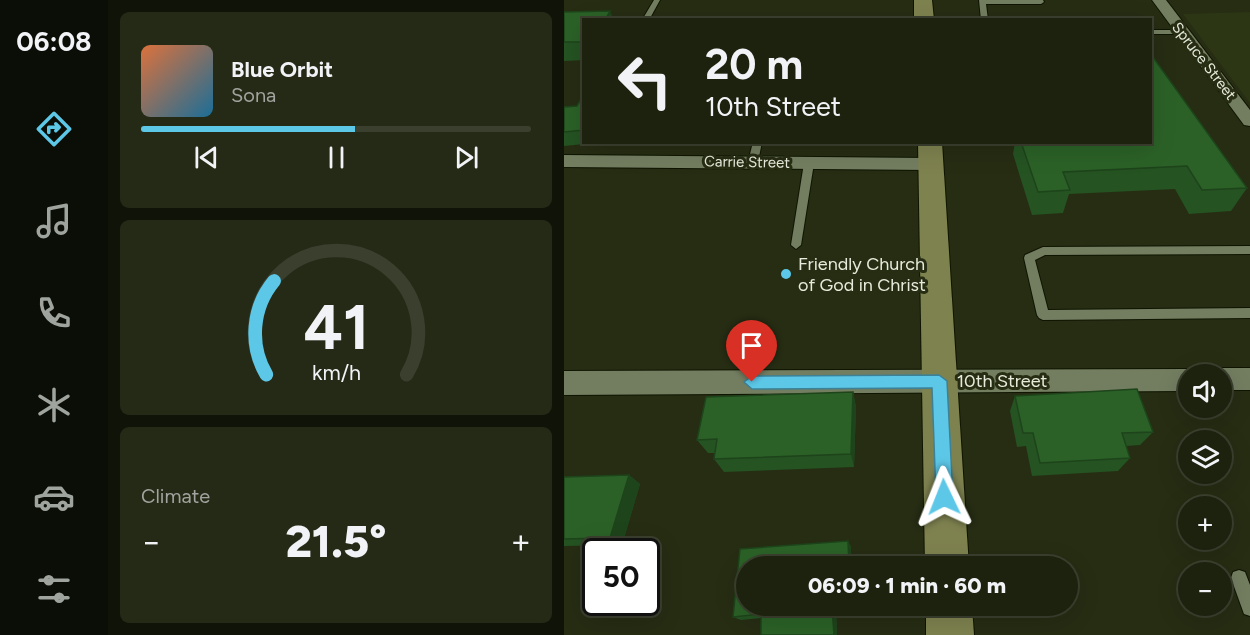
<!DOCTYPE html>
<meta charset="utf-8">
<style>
body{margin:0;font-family:Figtree,sans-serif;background:#252a17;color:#f1f3f6;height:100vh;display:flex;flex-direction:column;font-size:22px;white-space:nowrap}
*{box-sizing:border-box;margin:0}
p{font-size:20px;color:#a0a49e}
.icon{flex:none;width:33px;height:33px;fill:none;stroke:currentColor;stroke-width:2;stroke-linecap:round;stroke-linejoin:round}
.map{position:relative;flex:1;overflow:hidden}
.side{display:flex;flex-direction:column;gap:12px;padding:12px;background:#0f1308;width:456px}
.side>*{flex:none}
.hud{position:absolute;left:18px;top:18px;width:570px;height:126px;border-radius:0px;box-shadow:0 6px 24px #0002,0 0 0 2px #3a3f2e;background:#1c220e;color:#f1f3f6;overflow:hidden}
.tools{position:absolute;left:614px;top:364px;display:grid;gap:12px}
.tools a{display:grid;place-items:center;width:54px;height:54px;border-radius:50%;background:#1c220e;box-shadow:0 6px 24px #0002,0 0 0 2px #3a3f2e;font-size:30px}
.speed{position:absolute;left:18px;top:538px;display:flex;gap:12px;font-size:30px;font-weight:700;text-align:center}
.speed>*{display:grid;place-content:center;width:78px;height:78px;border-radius:50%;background:#1c220e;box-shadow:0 6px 24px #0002,0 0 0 2px #3a3f2e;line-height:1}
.speed .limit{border:3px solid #111;border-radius:9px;background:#fff;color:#111}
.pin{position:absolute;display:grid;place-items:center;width:51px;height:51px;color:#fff;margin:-62px -26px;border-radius:50% 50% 50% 0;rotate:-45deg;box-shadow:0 0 6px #0007}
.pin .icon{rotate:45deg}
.me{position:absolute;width:66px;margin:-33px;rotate:358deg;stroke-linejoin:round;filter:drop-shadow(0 0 4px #0008)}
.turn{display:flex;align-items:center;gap:21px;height:126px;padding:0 24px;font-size:27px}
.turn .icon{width:78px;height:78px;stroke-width:2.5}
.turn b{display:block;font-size:42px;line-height:51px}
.big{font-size:45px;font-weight:800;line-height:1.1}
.side .tile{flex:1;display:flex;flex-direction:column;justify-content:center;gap:9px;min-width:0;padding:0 21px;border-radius:9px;background:#252a17}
.side .dial{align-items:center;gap:0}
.dial svg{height:156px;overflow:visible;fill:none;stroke:#3a3f2e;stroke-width:7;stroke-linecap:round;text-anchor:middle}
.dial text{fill:#f1f3f6;stroke:none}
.song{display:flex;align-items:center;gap:18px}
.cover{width:72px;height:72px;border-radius:9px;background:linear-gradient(135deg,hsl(20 70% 55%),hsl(200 70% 35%))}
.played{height:6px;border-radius:3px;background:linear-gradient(90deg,#5cc7e7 55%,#3a3f2e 55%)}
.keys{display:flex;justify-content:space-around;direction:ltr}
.heat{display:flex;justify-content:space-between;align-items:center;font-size:33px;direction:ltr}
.trip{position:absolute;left:172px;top:556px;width:342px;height:60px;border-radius:30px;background:#1c220e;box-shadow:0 6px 24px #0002,0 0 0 2px #3a3f2e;font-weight:800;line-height:60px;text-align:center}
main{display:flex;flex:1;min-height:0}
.tab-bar{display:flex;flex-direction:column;width:108px;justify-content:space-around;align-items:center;background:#0b0e06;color:#a0a49e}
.tab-bar .icon{width:42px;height:42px}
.tab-bar .on{color:#5cc7e7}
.tab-bar b{font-size:27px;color:#f1f3f6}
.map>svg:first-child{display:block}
.built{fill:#2c3614}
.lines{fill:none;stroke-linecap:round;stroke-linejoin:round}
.service-casing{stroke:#0f1500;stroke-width:2}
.minor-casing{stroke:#0f1500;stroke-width:2}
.secondary-casing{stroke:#0f1500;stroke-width:2}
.service{fill:#737d60;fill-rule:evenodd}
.minor{fill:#737d60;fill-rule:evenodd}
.secondary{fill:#7e824f;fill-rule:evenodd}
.wall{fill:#255322}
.shaded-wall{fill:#1e441b}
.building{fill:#2b6127;stroke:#1e441b;stroke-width:1.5}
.route{fill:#5cc7e7;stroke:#3c8196;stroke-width:1.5}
.poi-dot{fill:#5cc7e7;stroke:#262d13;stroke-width:2}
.labels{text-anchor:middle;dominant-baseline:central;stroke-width:6;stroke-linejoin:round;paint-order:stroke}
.far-street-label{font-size:15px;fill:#e6ebdb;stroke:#262d13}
.poi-label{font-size:18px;fill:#e6ebdb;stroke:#262d13;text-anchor:start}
.street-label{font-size:18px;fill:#e6ebdb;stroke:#262d13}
</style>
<main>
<nav class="tab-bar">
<b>06:08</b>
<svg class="icon on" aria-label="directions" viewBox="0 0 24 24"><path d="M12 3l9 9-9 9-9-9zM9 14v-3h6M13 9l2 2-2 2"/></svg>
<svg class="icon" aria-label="music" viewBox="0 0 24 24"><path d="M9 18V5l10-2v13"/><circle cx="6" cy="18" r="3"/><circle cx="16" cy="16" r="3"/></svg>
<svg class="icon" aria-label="phone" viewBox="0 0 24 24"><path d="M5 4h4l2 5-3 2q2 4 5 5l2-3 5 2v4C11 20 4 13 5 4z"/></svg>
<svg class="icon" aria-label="climate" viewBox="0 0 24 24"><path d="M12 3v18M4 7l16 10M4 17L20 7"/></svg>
<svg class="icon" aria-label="car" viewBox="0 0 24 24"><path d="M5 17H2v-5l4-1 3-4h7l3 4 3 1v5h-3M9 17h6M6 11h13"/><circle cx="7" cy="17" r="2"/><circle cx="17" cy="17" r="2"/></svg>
<svg class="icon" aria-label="filters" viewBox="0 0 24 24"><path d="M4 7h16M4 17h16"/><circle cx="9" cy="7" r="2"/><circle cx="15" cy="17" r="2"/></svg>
</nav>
<section class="side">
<div class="tile">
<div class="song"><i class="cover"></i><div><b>Blue Orbit</b><p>Sona</p></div></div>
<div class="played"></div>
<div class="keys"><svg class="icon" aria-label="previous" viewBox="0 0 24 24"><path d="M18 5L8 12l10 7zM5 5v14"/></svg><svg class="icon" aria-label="pause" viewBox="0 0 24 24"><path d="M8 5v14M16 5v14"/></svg><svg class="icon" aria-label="next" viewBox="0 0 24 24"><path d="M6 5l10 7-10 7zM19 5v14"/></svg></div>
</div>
<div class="tile dial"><svg viewBox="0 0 100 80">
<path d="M14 69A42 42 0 1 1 86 69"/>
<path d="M14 69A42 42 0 0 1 18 21" stroke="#5cc7e7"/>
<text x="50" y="56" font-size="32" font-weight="700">41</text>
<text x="50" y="72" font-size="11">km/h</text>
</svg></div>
<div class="tile"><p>Climate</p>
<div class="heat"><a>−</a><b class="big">21.5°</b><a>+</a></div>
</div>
</section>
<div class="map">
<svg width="686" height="635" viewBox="0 0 686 635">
<rect width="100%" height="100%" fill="#262d13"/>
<!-- built -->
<polygon class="built" points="686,12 686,103 619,14"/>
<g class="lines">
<defs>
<g id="service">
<polygon points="90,0 96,0 85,20 78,20"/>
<polygon points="415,0 479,0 480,2 477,4 422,4 424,20 417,20"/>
<polygon points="586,30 616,30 620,32 616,34 586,34"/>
<polygon points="189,142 198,142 194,162 189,165 184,162"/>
<polygon points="245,160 250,163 237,245 232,249 227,245 240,163"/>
<polygon points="686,246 686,254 481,255 471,260 484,310 686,308 686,318 479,320 475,318 473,315 460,258 461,255 479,247"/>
<polygon points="675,570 681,572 686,585 686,616 680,614 667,578 669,572"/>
</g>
<g id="minor">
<polygon points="588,0 602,0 686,110 686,126 680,125"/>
<polygon points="0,155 366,158 375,164 366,170 0,167"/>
<polygon points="657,368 686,368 686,390 657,390 657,375 646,375 648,371"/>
<polygon points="624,369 635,375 624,375 624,391 0,395 0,371"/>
</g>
<g id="secondary">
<polygon points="350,0 368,0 370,20 350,20"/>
<polygon points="354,142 378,142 405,567 361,567"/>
<polygon points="362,606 408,606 410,635 362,635"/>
</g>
</defs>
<!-- service casing -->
<use href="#service" class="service-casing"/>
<!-- minor casing -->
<use href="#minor" class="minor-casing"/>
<!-- secondary casing -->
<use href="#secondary" class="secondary-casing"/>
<!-- service -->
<use href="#service" class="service"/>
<!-- minor -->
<use href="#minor" class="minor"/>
<!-- secondary -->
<use href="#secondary" class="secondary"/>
</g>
<!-- wall -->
<g class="wall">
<polygon points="0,12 20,20 20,60 0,61"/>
<polygon points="20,94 20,142 40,142 0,146 0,107 13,106"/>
<polygon points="451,142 586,142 683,188 667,211 625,214 611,189 505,194 499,213 468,215 449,154"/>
<polygon points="289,392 292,407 290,467 160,472 150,459 151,453 144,453 133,440"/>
<polygon points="451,396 589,432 576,445 562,446 566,458 554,471 468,476 462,446 453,447 446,411"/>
<polygon points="65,475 76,484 58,545 0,546 0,477"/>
<polygon points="284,541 287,547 287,567 183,567 183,606 288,606 288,610 272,612 273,635 197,635 197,618 177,620 169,617 176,549"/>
</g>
<!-- shaded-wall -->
<g class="shaded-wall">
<polygon points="46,11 50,20 41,20"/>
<polygon points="289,392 292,407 290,467 287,454"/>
<polygon points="65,475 76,484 58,545 46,538"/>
<polygon points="284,541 287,547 287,567 285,567"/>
<polygon points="268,608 272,612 273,635 270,635"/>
</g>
<!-- building -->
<g class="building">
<polygon points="46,11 41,20 20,20 20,42 0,42 0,12"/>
<polygon points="562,17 563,20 509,20"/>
<polygon points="476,18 476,20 450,19"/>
<polygon points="586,53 683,188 638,190 623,166 499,172 506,190 474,192 457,142 586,142"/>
<polygon points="20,94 20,130 0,132 0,107 13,106"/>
<polygon points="573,389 589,432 558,433 566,458 476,463 469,433 459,433 451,396"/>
<polygon points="289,392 287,454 150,459 153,439 133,440 142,397"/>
<polygon points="65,475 46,538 0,539 0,477"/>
<polygon points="284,541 285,567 183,567 183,606 285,606 268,608 270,635 197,635 197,614 169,617 176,549"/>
</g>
<!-- route -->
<polygon class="route" points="375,375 383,381 389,497 386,503 380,506 374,503 372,497 368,388 188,389 180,382 188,376"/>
<!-- markers -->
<circle class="poi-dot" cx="222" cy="274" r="6"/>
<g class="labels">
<!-- far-street labels -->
<g class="far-street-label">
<text transform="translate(640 61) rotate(52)">Spruce Street</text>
<text transform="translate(183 162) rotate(1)">Carrie Street</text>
</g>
<!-- poi labels -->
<g class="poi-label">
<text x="234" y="264">Friendly Church<tspan x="234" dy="21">of God in Christ</tspan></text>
</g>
<!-- street labels -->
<g class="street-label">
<text x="438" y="381">10th Street</text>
</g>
</g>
</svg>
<div class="tools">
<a><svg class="icon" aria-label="sound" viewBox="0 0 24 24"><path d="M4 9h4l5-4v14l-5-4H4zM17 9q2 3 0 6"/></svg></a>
<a><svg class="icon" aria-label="layers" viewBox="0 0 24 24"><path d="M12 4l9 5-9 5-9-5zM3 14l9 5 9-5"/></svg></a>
<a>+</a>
<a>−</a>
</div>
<div class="speed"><div class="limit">50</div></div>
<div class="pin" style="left:188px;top:382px;background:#d93025"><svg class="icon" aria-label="arrive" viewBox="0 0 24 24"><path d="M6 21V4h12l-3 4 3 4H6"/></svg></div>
<svg class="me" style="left:380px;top:497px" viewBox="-20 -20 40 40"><path d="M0-17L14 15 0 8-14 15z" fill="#5cc7e7" stroke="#fff" stroke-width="4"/></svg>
<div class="trip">06:09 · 1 min · 60 m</div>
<div class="hud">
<div class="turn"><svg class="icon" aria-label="left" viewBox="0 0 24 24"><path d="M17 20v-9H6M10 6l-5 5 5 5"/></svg><div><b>20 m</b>10th Street</div></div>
</div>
</div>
</main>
